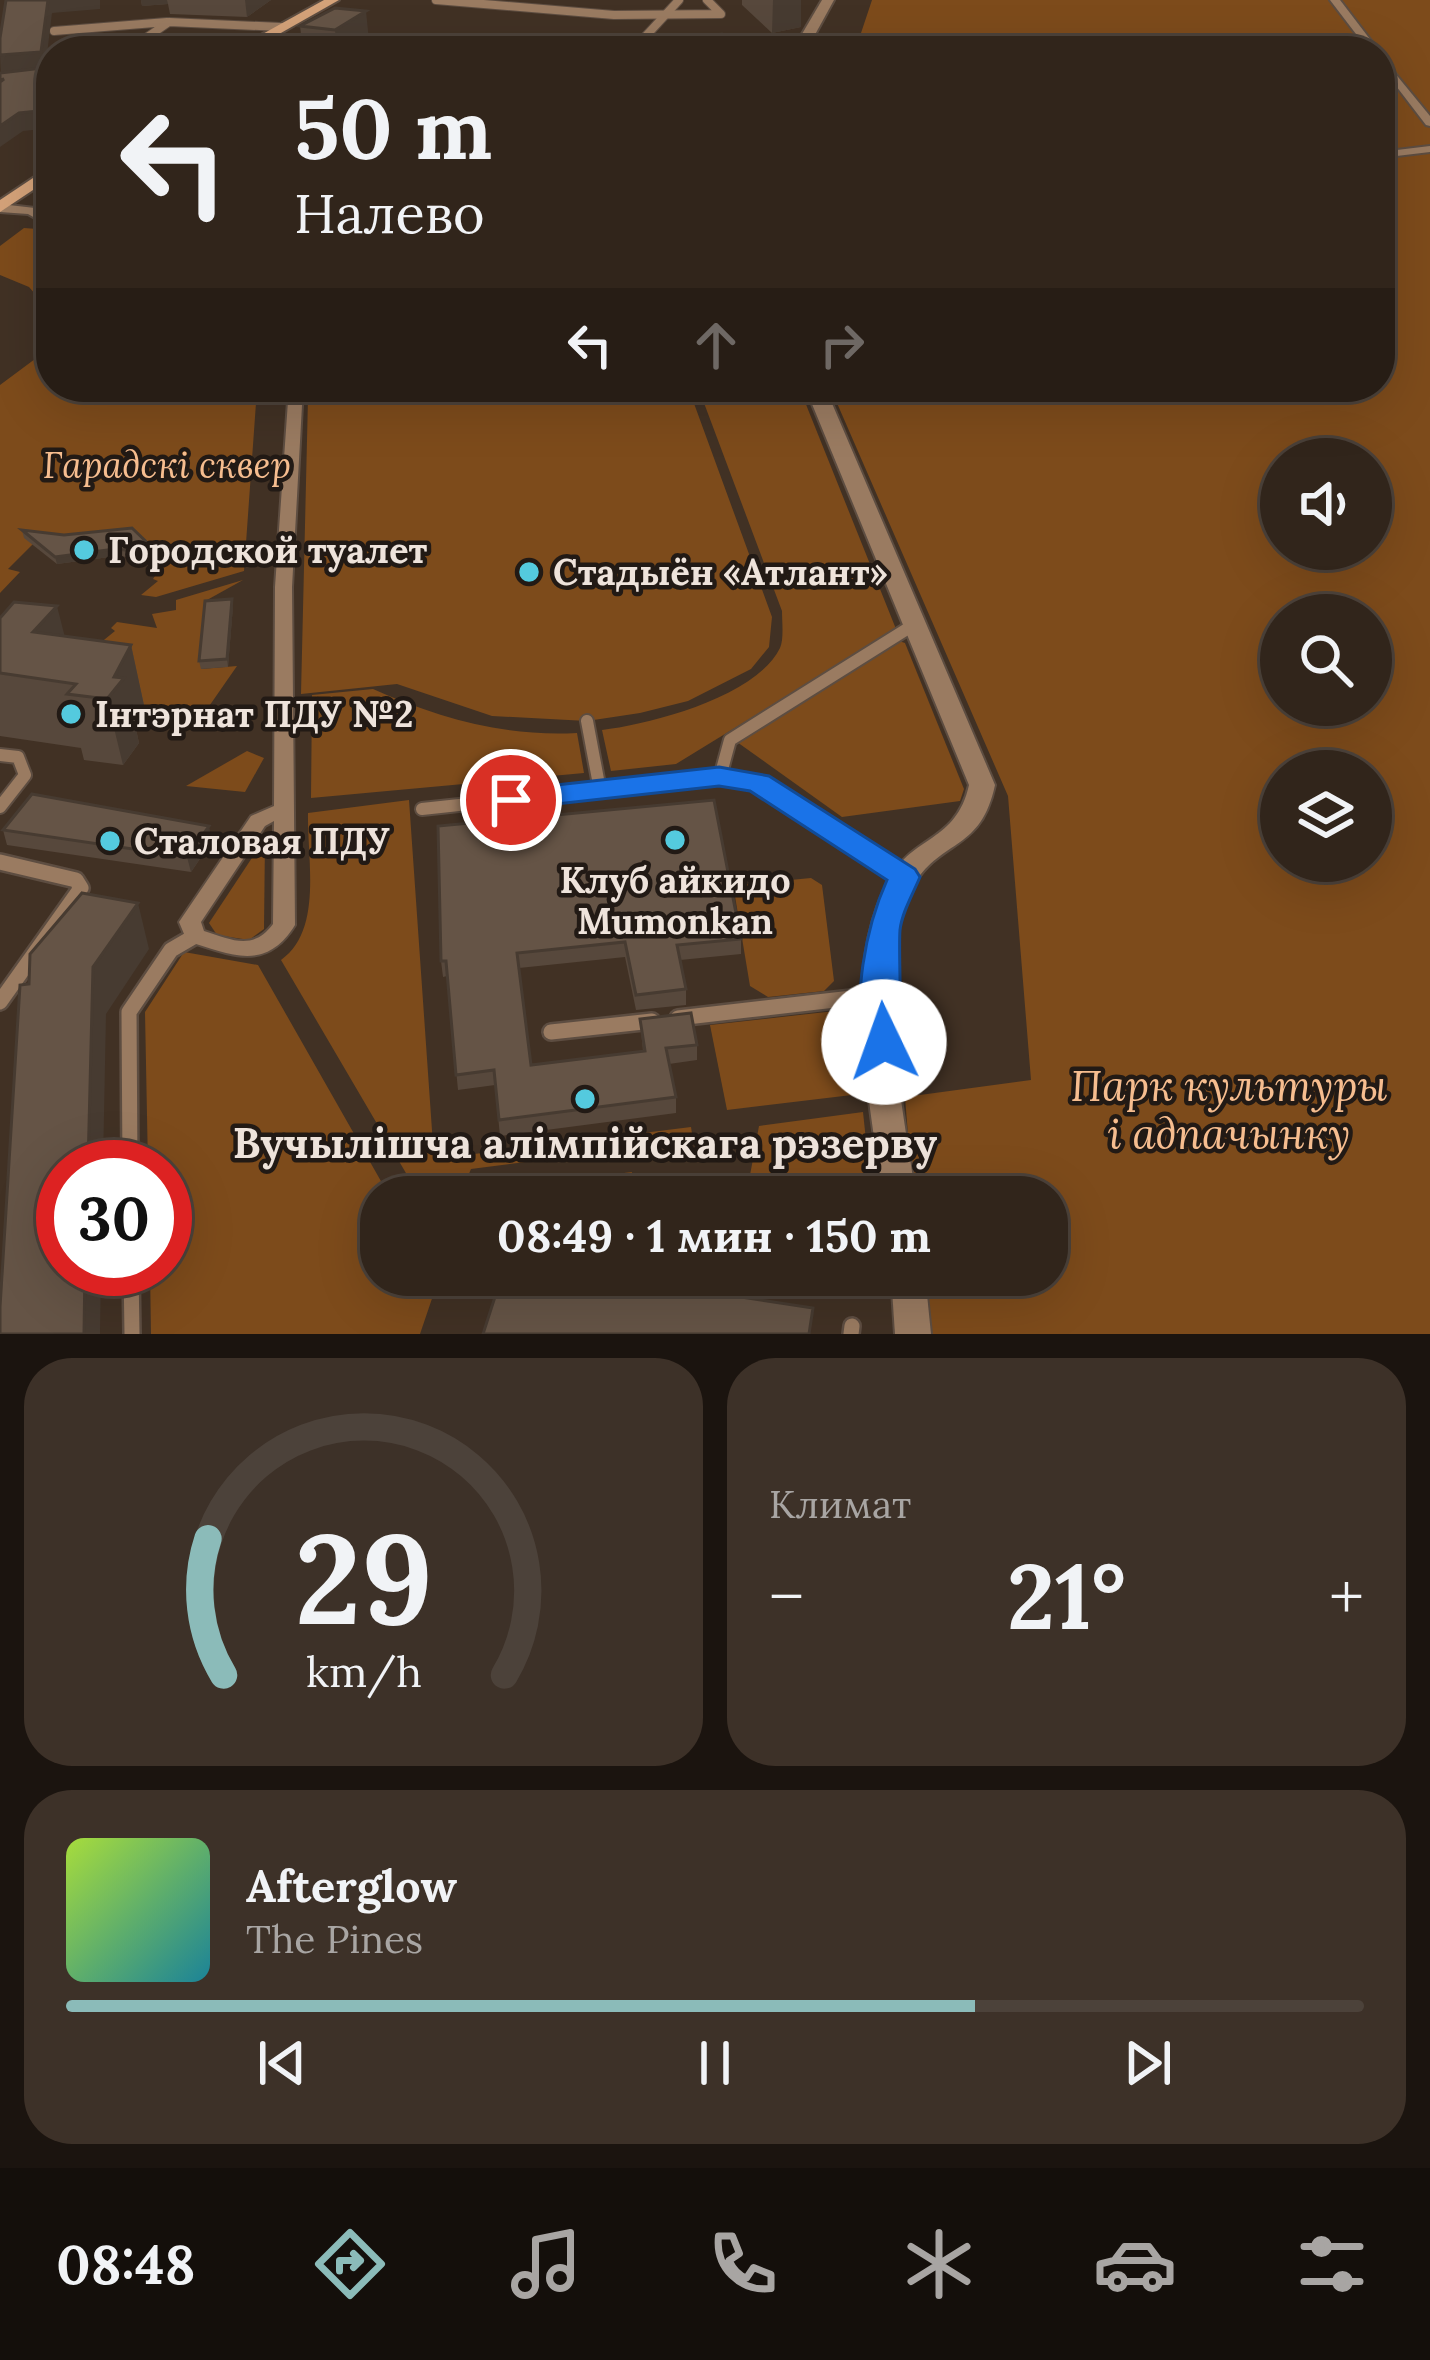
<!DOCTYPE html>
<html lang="ru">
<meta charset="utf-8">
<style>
body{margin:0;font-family:Lora,serif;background:#3d3128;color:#f1f3f6;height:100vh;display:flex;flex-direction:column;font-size:45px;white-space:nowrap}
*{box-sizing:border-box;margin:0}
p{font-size:39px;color:#a8a5a3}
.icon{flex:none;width:66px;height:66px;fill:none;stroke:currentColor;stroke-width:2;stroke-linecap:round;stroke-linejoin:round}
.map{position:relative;height:1334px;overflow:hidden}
.drawer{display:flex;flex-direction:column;gap:24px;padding:24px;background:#1b140f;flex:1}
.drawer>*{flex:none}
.banner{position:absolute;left:36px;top:36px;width:1359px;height:366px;border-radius:48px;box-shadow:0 12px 48px #0002,0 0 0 3px #4c423a;background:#31251b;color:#f1f3f6;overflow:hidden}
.tools{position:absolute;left:1260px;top:438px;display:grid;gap:24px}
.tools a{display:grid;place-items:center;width:132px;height:132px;border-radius:50%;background:#31251b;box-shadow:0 12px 48px #0002,0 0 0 3px #4c423a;font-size:60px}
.speed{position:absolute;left:36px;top:1140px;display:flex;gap:24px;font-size:60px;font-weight:700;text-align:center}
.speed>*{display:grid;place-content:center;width:156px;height:156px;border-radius:50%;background:#31251b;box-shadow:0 12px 48px #0002,0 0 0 3px #4c423a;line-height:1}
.speed .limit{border:18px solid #d22;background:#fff;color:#111}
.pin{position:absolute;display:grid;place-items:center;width:102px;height:102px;color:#fff;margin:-51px;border:6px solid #fff;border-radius:50%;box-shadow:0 3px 12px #0007}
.me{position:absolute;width:132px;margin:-66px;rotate:357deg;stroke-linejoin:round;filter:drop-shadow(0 0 9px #0008)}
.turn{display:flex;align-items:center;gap:42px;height:252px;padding:0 60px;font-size:54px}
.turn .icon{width:156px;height:156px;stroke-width:2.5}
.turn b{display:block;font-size:84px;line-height:102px}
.lanes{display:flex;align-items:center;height:114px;padding:0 60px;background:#0003;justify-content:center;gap:60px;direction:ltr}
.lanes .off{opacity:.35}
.big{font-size:90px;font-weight:700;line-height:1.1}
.drawer .tile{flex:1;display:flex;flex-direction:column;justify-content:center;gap:18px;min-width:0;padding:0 42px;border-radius:48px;background:#3d3128}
.drawer .dial{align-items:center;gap:0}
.dial svg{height:312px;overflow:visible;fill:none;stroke:#4c423a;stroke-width:7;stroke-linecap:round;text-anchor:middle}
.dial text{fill:#f1f3f6;stroke:none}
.song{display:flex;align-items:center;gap:36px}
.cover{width:144px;height:144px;border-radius:18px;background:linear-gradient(135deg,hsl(80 70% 55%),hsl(190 70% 35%))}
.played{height:12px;border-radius:6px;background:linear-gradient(90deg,#8bbbb9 70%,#4c423a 70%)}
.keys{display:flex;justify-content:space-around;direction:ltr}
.heat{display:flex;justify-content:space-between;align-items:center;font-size:66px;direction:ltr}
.drawer .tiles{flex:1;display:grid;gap:24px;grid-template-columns:1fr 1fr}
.tile:last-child{grid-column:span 2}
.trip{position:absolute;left:360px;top:1176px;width:708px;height:120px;border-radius:48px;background:#31251b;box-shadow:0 12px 48px #0002,0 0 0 3px #4c423a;font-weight:700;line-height:120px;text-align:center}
.menu{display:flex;height:192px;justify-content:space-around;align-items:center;background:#140f0b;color:#a8a5a3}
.menu .icon{width:84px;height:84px}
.menu .on{color:#8bbbb9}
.menu b{font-size:54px;color:#f1f3f6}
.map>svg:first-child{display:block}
.green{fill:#7d4b1b;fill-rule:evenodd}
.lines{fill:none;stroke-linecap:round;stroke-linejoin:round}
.service-far2-casing{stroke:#5d4d41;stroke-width:10}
.service-far1-casing{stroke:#5d4d41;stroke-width:16}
.service-casing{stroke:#5d4d41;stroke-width:20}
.pedestrian-casing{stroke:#5d4d41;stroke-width:4}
.minor-casing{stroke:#5d4d41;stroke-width:4}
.secondary-casing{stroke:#5d4d41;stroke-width:4}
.service-far2{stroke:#9a7b61;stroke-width:8}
.service-far1{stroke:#9a7b61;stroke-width:12}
.service{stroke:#9a7b61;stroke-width:15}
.pedestrian{fill:#9a7b61;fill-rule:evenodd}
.minor{fill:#9a7b61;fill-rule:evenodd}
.secondary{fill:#d4a279;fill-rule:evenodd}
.wall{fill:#57483c}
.shaded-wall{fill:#473b31}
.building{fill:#655446;stroke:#473b31;stroke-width:3}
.route{fill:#1a73e8;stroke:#114b97;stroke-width:3}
.poi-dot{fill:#54cade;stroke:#221a15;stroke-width:4.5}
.labels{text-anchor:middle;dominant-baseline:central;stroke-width:9;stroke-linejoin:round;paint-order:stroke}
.park-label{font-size:36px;font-style:italic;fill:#f6bd8f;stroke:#221a15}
.poi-label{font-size:36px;font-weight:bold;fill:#eee3db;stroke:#221a15;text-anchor:start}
.near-park-label{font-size:42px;font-style:italic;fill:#f6bd8f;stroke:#221a15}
.near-poi-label{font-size:42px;font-weight:bold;fill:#eee3db;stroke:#221a15}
</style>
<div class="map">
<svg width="1430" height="1334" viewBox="0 0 1430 1334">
<rect width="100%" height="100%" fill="#413124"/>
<!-- green -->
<g class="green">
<path d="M872,0H1430V1334H925L920,1275H1047V1197H913L905,1097L1031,1080L1008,796L830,387H1380V51H855ZM1281,459H1371V549H1281ZM1281,615H1371V705H1281ZM1281,771H1371V861H1281Z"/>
<polygon points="24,228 51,230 51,312 29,287 0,275 0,246"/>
<polygon points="51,338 51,387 270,387 256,403 244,571 156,597 141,595 158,581 153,579 157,573 149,572 162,552 38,539 8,569 20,572 0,593 0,385 35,359"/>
<polygon points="391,387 688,387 772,617 769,647 751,669 688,701 640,713 587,721 492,716 397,684 301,694 308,398 381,393"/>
<path d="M698,387H799L896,629L676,764L611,771L602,730C651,724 756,697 780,648C784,639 782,622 782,611Z"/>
<polygon points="243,580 207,600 201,669 237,666 196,725 139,719 94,648 115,631 111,628 117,622 157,628 152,614 176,610 176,600"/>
<polygon points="899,641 905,643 964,789 960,801 842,817 737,742"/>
<path d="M373,689C438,718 505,737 577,733L584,773L311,798L312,695Z"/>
<polygon points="247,751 264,758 245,792 186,786"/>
<path d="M409,800L434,1159L691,1127L693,1140L471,1169L459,1197H420L281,960C323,930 307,860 308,813Z"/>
<polygon points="265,838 264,929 249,940 217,935 209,923"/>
<polygon points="811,878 822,885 834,981 824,991 768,997 750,986 734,890 739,885"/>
<polygon points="184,952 258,965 390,1197 381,1197 381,1275 440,1275 420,1334 151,1334 150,1269 165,1269 165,1167 148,1167 145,1012"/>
<polygon points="844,1010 853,1014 877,1092 727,1110 710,1025"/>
<polygon points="863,1112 872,1197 746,1197 759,1126"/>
<polygon points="632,1172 627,1197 501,1197 504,1188"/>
</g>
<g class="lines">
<defs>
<g id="service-far2">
<polyline points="436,0 614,15 721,14 707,0"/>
<polyline points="54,31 167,22"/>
<polyline points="355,40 390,44 378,51"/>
<polyline points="127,51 169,22 281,27"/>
<polyline points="545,51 591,47"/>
<polyline points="632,51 679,0"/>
</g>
<g id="service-far1">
<polyline points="587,721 600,790"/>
<polyline points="0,755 18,757 25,775 0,807"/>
<polyline points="720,777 730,740 915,624"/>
<polyline points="422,809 720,777 758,783 878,860"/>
</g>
<g id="service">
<polyline points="873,857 904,877"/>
<polyline points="0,862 76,880 81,888 0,1002"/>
<polyline points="678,1018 878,995"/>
<polyline points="551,1032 652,1021"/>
<polyline points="130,1167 129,1012 171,950 195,936"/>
<polyline points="131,1269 132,1334"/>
<polyline points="851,1334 852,1326"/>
</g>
<g id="pedestrian">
<polygon points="1330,0 1340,0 1379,51 1369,51"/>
<polygon points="1380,55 1430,116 1430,126 1426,125 1380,65"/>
<polygon points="1430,146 1430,152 1380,158 1380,152"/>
<polygon points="0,204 35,208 51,218 51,227 28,214 0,212"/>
<path d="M289,387H303L292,587L295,925C266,972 231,955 187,941L179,922L251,816L274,806L275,587ZM274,821L273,924C253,951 232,940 204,931L201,922L265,826Z"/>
</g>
<g id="minor">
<polygon points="822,0 834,0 806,51 792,51"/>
<path d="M805,387H825L995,785C981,851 942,839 915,883C870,958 904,1113 916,1197H882C871,1097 839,974 889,880C912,835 956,843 969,785Z"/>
<polygon points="891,1275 925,1275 931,1334 895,1334"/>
</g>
<g id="secondary">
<polygon points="324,0 339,0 249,51 232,51"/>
<polygon points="51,166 51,178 0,212 0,200"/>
</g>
</defs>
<!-- service-far2 casing -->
<use href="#service-far2" class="service-far2-casing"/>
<!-- service-far1 casing -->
<use href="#service-far1" class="service-far1-casing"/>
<!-- service casing -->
<use href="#service" class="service-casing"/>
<!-- pedestrian casing -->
<use href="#pedestrian" class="pedestrian-casing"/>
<!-- minor casing -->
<use href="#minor" class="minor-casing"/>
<!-- secondary casing -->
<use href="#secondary" class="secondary-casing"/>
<!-- service-far2 -->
<use href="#service-far2" class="service-far2"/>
<!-- service-far1 -->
<use href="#service-far1" class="service-far1"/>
<!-- service -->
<use href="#service" class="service"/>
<!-- pedestrian -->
<use href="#pedestrian" class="pedestrian"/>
<!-- minor -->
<use href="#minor" class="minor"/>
<!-- secondary -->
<use href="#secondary" class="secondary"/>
</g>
<!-- wall -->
<g class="wall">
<polygon points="141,0 271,0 247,17 170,14 168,4 142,6"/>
<polygon points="742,0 801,0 801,27 772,33 742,5"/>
<polygon points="335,8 370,50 303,51 300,26"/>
<polygon points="689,38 740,51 689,51"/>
<polygon points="22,530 158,553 160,560 117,556 57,564 24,538"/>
<polygon points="232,599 233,606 228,667 201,669 199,661"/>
<polygon points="0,618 65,637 131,645 145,710 136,729 139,743 123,765 84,760 81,748 0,736"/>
<polygon points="438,826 741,939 741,954 680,960 686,989 686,1005 636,1010 625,957 519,968 531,1065 643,1051 640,1019 697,1045 697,1060 669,1064 676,1097 676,1113 500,1136 495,1085 458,1090 447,976 443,977 441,961"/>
<polygon points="3,830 212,841 191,872 7,845"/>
</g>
<!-- shaded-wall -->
<g class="shaded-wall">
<polygon points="48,0 100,0 100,9 52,13 45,71 1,75 0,55"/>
<polygon points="141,0 167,0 168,4 142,6"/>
<polygon points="245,0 271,0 247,17"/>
<polygon points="773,0 801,0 801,27 772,33"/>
<polygon points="366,11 370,50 337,51 335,30"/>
<polygon points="51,100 51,122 43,129 23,131 0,147 0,126 19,113"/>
<polygon points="115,549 117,556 57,564 55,557"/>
<polygon points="232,599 233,606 228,667 227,659"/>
<polygon points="57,606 73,669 33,632"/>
<polygon points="131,645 145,710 136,729 139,743 123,765 107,699 114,677"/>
<polygon points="209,826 212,841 191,872 187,857"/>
<polygon points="138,903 149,949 106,1014 103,1167 88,1167 93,967"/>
<polygon points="85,1269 101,1269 100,1334 84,1334"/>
</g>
<!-- building -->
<g class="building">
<polygon points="6,0 48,0 41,52 0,55 0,38"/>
<polygon points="335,8 366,11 335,30 300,26"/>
<polygon points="722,34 740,51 702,51 689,38"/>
<polygon points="51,67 51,100 39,111 19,113 0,126 0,82 4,79 0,80 0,73"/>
<polygon points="132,528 158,553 115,549 55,557 22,530 64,535"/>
<polygon points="232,599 227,659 199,661 205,601"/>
<polygon points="14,602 57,606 33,632 131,645 114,677 124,678 107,699 67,694 76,684 0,673 0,618"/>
<polygon points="32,794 209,826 187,857 3,830"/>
<polygon points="714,800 741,939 677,945 686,989 636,995 625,942 517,953 531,1065 645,1051 640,1019 691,1013 697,1045 666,1048 676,1097 499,1120 494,1070 456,1075 446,961 441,961 438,826"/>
<polygon points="82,893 138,903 93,967 88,1167 63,1167 63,1269 85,1269 84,1334 0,1334 0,1307 20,985 29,984 30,954"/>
<polygon points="502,1275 597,1275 813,1308 809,1334 483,1334"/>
</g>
<!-- route -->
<path class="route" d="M719,767L769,776L915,869L920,877C913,894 902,912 900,930C898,955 904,1037 896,1051H871C847,1008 868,922 887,880L750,791L719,786L511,809L496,800L511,790Z"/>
<!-- markers -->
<g class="poi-dot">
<circle cx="84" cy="550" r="12"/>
<circle cx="529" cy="572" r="12"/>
<circle cx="71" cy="714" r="12"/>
<circle cx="675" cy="840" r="12"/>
<circle cx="110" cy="841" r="12"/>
<circle cx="585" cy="1099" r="12"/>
</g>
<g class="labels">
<!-- park labels -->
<g class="park-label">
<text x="167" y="465">Гарадскі сквер</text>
</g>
<!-- poi labels -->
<g class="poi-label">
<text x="108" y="550">Городской туалет</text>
<text x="553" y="572">Стадыён «Атлант»</text>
<text x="95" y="714">Інтэрнат ПДУ №2</text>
<text x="134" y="841">Сталовая ПДУ</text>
<text x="675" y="880" text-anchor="middle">Клуб айкидо<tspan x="675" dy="41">Mumonkan</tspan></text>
</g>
<!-- near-park labels -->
<g class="near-park-label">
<text x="1229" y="1086">Парк культуры<tspan x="1229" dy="48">і адпачынку</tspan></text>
</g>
<!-- near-poi labels -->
<g class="near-poi-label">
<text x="585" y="1143">Вучылішча алімпійскага рэзерву</text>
</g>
</g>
</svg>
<div class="tools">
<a><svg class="icon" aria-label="sound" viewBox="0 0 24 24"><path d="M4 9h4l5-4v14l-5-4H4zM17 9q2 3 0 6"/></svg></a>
<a><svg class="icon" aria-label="search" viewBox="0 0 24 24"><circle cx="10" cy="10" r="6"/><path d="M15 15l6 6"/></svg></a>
<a><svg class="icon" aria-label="layers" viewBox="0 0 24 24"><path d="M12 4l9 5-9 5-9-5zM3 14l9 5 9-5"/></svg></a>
</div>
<div class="speed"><div class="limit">30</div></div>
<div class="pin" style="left:511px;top:800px;background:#d93025"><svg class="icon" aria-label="arrive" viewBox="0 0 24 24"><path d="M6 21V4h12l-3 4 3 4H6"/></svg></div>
<svg class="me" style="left:884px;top:1042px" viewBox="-20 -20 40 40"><circle r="19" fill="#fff"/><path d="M0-13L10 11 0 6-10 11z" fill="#1a73e8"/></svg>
<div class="trip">08:49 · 1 мин · 150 m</div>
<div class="banner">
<div class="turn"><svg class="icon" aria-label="left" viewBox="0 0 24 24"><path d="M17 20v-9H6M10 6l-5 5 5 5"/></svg><div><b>50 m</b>Налево</div></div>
<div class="lanes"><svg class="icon" aria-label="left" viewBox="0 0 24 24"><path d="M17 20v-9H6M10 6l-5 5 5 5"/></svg><svg class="icon off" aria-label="ahead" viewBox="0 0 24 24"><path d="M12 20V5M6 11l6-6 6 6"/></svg><svg class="icon off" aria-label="right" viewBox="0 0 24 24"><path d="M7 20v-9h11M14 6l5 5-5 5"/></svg></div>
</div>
</div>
<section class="drawer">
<div class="tiles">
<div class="tile dial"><svg viewBox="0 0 100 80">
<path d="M14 69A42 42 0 1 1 86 69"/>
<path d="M14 69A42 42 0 0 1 10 34" stroke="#8bbbb9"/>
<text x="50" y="56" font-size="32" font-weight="700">29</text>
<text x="50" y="72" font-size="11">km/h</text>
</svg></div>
<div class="tile"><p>Климат</p>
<div class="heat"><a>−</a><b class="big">21°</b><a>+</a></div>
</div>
<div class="tile">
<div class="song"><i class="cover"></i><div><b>Afterglow</b><p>The Pines</p></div></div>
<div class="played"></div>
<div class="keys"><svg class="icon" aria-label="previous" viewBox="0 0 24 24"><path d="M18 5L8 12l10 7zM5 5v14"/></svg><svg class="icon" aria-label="pause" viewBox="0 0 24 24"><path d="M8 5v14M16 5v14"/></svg><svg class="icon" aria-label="next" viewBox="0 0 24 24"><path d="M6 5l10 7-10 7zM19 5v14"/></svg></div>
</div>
</div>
</section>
<nav class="menu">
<b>08:48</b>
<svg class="icon on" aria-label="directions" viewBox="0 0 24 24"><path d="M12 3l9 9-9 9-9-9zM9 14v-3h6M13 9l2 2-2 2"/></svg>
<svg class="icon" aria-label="music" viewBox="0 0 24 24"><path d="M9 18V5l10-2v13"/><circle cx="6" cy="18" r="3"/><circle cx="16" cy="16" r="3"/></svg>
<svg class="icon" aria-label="phone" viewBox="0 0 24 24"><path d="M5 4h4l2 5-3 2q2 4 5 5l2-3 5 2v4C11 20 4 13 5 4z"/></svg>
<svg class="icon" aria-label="climate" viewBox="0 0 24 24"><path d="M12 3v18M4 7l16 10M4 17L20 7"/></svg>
<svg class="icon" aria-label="car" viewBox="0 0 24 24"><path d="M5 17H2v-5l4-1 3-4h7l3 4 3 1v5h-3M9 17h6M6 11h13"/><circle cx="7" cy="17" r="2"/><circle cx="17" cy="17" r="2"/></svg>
<svg class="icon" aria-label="filters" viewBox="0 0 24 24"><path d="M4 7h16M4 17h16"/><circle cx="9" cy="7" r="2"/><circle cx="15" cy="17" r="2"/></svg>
</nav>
